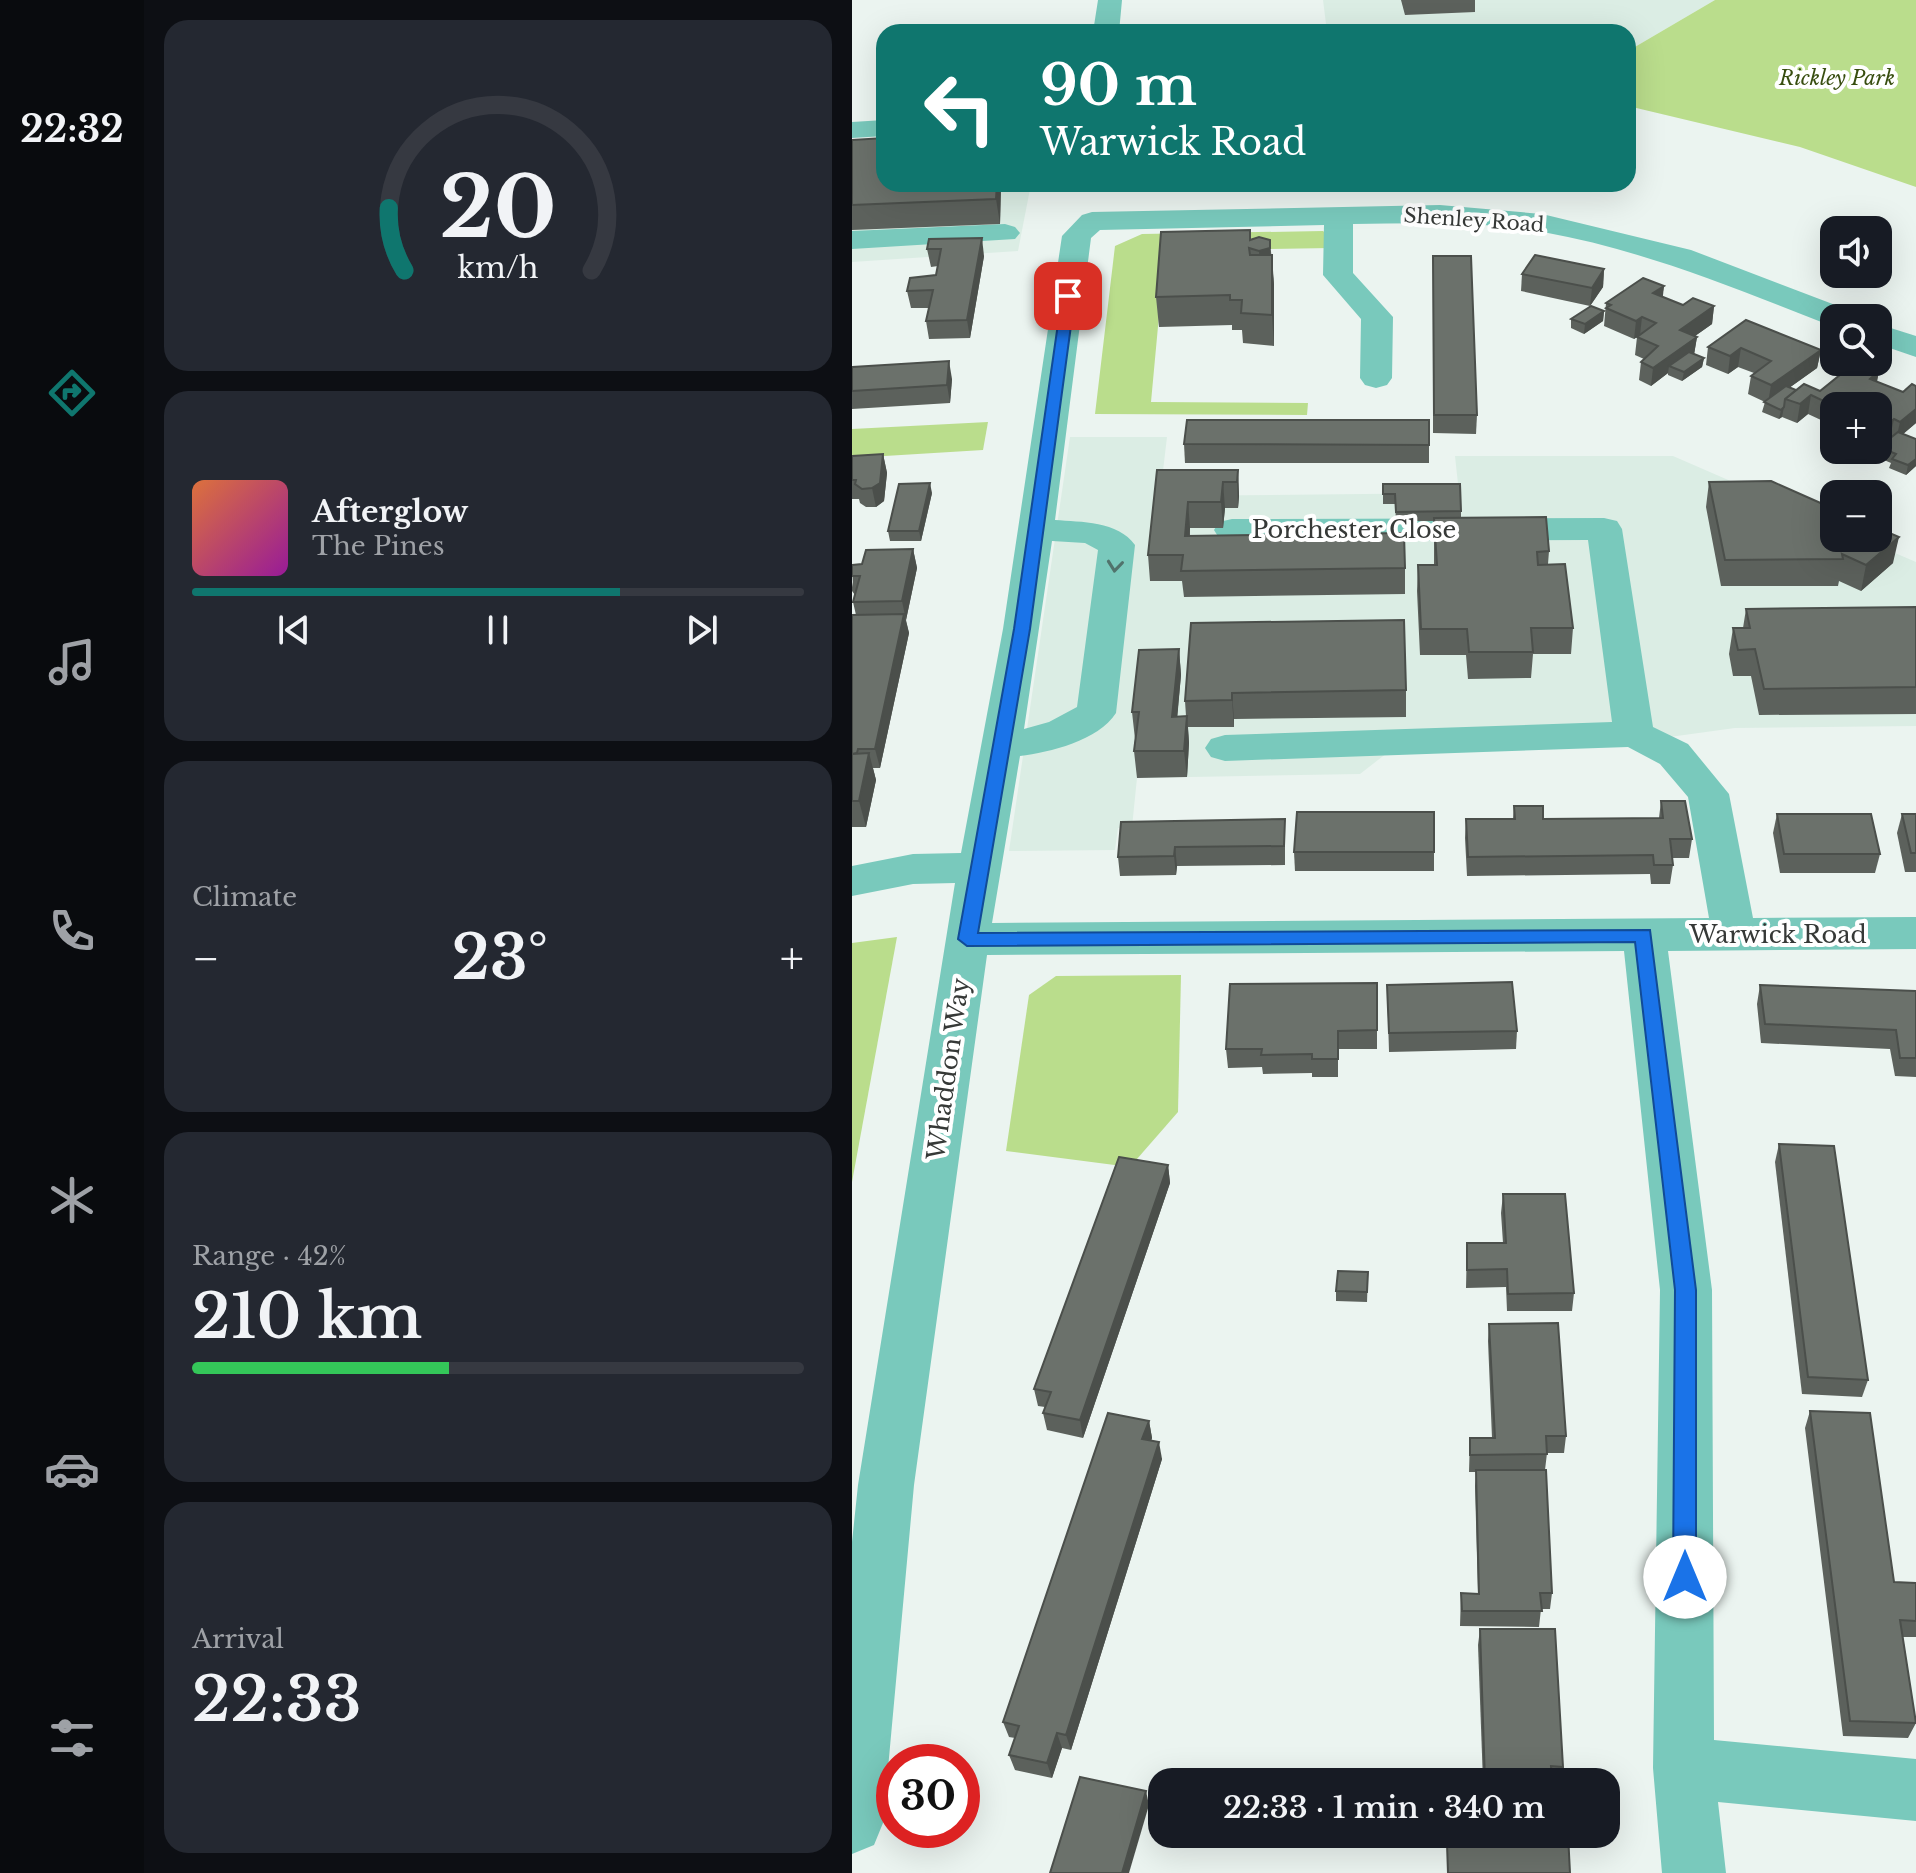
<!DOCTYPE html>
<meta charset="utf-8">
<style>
body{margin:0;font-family:"Libre Baskerville",serif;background:#242831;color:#f1f3f6;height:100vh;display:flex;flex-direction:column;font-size:30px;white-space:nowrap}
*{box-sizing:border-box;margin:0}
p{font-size:26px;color:#9ea1a6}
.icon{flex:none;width:44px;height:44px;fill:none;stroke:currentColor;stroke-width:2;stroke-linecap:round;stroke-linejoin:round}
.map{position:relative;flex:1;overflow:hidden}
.details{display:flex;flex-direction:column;gap:20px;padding:20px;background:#0d0f14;width:708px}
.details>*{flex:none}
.top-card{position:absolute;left:24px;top:24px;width:760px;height:168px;border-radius:24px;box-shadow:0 8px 32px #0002;background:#0f766e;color:#fff;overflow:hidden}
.controls{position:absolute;left:968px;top:216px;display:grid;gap:16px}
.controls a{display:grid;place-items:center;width:72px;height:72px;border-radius:16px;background:#171b24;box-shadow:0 8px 32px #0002;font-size:40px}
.speed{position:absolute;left:24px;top:1744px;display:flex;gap:16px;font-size:40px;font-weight:700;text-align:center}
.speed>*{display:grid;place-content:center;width:104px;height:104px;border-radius:50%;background:#171b24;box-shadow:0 8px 32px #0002;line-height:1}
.speed .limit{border:12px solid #d22;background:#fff;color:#111}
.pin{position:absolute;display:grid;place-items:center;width:68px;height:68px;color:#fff;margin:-34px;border-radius:16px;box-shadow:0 4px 12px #0006}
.me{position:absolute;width:88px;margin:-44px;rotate:0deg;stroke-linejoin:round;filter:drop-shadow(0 0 6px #0008)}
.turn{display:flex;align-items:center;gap:28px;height:168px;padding:0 32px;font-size:36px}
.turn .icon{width:104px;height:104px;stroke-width:2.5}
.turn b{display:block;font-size:56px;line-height:68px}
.big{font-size:60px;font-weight:600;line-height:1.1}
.details .card{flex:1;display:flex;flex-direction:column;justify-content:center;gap:12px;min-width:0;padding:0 28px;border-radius:24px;background:#242831}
.details .dial{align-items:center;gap:0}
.dial svg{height:208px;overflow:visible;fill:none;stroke:#363941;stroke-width:7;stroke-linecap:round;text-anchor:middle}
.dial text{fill:#f1f3f6;stroke:none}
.song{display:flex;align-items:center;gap:24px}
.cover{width:96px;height:96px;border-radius:12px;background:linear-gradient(135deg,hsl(20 70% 55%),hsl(300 70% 35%))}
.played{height:8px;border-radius:4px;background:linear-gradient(90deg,#0f766e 70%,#363941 70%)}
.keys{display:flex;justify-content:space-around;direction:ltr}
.heat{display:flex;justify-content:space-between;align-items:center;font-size:44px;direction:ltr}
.charge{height:12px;border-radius:6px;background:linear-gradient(90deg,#34c759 42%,#363941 0)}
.trip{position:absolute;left:296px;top:1768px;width:472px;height:80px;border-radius:24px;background:#171b24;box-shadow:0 8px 32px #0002;font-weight:600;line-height:80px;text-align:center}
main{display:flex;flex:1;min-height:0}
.tab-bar{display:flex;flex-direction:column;width:144px;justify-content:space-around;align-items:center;background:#090b0e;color:#9ea1a6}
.tab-bar .icon{width:56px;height:56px}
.tab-bar .current{color:#0f766e}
.tab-bar b{font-size:36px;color:#f1f3f6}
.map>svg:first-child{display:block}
.built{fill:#dbede4}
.green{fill:#badd8c}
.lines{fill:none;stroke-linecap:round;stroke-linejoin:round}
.minor{fill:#79c9bc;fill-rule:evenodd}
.wall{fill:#5c615c}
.shaded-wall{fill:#4b4f4b}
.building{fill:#6b716b;stroke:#4b4f4b;stroke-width:2}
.oneway{stroke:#51736c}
.route{fill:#1a73e8;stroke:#114b97;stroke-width:2}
.labels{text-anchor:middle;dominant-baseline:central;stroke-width:8;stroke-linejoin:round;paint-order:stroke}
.far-park-label{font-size:20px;font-style:italic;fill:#384e10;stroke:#fff}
.far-street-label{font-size:20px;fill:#363937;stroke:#fff}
.street-label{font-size:24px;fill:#363937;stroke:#fff}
</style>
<main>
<nav class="tab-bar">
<b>22:32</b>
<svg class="icon current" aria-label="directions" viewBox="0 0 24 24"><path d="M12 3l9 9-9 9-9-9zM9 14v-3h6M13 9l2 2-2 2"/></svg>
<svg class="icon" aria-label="music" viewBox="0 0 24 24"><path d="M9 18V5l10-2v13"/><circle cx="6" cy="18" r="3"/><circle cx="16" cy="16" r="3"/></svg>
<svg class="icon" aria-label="phone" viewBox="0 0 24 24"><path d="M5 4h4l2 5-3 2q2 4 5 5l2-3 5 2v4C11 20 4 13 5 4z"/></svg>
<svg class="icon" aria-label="climate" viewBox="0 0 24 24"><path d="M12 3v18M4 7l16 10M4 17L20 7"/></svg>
<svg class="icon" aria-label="car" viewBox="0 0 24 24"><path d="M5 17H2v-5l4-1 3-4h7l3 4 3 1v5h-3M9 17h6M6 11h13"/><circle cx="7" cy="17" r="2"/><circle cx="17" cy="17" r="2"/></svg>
<svg class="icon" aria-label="filters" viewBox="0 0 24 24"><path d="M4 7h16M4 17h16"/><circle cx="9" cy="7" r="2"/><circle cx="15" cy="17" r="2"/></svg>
</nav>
<section class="details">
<div class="card dial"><svg viewBox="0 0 100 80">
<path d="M14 69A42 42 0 1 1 86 69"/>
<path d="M14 69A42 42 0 0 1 8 45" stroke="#0f766e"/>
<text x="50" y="56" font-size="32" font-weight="700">20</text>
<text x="50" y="72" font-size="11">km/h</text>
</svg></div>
<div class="card">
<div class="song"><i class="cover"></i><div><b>Afterglow</b><p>The Pines</p></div></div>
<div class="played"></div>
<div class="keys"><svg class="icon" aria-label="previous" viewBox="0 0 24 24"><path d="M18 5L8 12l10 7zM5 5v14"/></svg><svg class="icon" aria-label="pause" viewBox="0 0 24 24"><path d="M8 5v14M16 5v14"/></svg><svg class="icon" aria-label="next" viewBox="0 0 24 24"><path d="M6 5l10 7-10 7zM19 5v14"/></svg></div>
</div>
<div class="card"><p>Climate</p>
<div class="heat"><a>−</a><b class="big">23°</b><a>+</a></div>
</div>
<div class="card"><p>Range · 42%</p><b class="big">210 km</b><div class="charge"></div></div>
<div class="card"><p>Arrival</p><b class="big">22:33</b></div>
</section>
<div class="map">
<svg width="1064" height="1873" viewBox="0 0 1064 1873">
<rect width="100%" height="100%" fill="#ebf4f0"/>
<!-- built -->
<g class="built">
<polygon points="471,0 863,0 776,51 776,32 475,32"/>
<polygon points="0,146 32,184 179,184 166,251 0,262"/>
<polygon points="218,437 315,437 308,496 607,493 603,456 821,456 982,526 982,538 1008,538 1064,562 1064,726 883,728 752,746 535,753 508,774 285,778 280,827 266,828 263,850 157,851"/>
</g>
<!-- green -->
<g class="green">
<polygon points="863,0 1064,0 1064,187 948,147 776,106 776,51"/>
<polygon points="471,231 478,237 479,248 313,251 299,402 456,403 455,415 243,414 263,246 290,234"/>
<polygon points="136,422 131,450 0,458 0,429"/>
<polygon points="45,937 0,1182 0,943"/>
<polygon points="329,975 326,1112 278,1167 154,1151 177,995 204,976"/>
</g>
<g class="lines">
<!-- minor -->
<g class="minor">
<polygon points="246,0 270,0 267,32 241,32"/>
<polygon points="32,120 32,136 0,138 0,122"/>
<path d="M588,205L690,214L839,250L999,311L1004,318H982V326L977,325C883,288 791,250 691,232C629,221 564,223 501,224V273L541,317L540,378L535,385L524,388L513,385L508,378L509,319L471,275L472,225L248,230L239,238L203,520C229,522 266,521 283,545L264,713C246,741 198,752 168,756L140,923L857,918L836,797L808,764L776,747L373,761L359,757L353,748L359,739L373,735L760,722L736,540L380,541L367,538L362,530L367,522L380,519L752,518L765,521L770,529L801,727L836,744L877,794L901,918L1064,917V949L816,951L860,1290L862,1740L1064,1759V1821L866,1802L874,1873H810L801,1768L808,1290L772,951L135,955L62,1485L31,1823L22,1845L0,1854V1542L6,1485L103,883L61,884L0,896V866L61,854L109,853L151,629L210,236L230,215L240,212ZM200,541L233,543L246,550L225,707L197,722L172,729Z"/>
<polygon points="153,224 163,227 168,233 163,239 0,249 0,231"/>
<polygon points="1026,324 1064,336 1064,357 1026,344"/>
</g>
</g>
<!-- wall -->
<g class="wall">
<polygon points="549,0 623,0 623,12 553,15"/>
<polygon points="0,140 32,184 149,184 148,224 0,230"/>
<polygon points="296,184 366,184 366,188 297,189"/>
<polygon points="77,239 132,256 118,338 77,339 74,321 77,308 59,308 55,291 84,275 86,266 79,267 75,249"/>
<polygon points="398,240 418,240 422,285 422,346 391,343 390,330 380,330 380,325 307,327 304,297"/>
<polygon points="581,256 625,415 624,434 581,433"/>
<polygon points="752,269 751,287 738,306 669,291 670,274"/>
<polygon points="812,286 810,297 831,305 862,306 860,324 843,336 845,337 842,354 852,358 850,367 830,381 816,375 816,373 799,386 787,380 789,362 792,359 783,355 785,337 782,339 752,326 754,303"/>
<polygon points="752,311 751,321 732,334 719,328 719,319"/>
<polygon points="856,347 969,350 965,368 937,388 944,390 968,391 1027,371 1025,382 1051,392 1064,386 1064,423 1051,434 1064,439 1064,466 1054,475 1037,468 1039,463 1025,457 1027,447 1039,438 1027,447 1026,446 1026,406 982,406 982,426 956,414 945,423 930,417 927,419 910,412 913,402 896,394 899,376 902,373 886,367 876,374 854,365"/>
<polygon points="0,367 100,379 98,403 0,409"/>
<polygon points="577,420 577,463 333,463 332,444"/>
<polygon points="31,454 35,473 32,501 24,507 14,507 8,503 7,499 0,499 0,456"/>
<polygon points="305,470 386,470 387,496 386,508 373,508 371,528 338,528 338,536 553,568 553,594 332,597 330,581 298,581 296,555"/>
<polygon points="857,482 1041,563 1009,591 987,581 986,586 869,586 854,507"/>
<polygon points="531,484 609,511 609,518 697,551 696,564 721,628 719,654 681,654 679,678 616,679 614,655 568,655 565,591 566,565 582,565 582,521 544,521 543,504 531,504"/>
<polygon points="80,493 69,541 38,541 36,531"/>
<polygon points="61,549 65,568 54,620 57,633 28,768 21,768 24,780 14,827 0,827 0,615 4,615 1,602 3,595 0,591 0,582 1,587 0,565 10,564"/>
<polygon points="1064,607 1064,714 907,715 899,676 881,676 877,654 881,628 891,628 894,609"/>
<polygon points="339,623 554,690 554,717 382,719 382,727 336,727 337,743 335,777 285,778 282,751 283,739 280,712 327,649 329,675 325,717 334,716 333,701"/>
<polygon points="809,801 840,839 837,858 820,858 821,865 818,884 799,884 798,874 615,876 613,838 614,819 661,819 662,806 691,819 807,818"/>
<polygon points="925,814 1028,854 1023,873 928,873 921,833"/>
<polygon points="1050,814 1064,814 1064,872 1053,872 1045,833"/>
<polygon points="269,822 433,838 433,865 325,866 324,875 268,876 266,857"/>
<polygon points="442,852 582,852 582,871 443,871"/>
<polygon points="525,983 525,1049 486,1049 486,1077 460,1077 460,1073 411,1074 410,1067 376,1068 374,1049"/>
<polygon points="535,985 665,1031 664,1049 537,1052"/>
<polygon points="908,985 1064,991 1064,1077 1043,1076 1038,1049 909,1043 905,1004"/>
<polygon points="927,1144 1016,1380 1010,1397 950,1394 923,1162"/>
<polygon points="316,1165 318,1183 231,1438 195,1430 191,1413 193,1407 186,1406 182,1389"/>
<polygon points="651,1194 722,1293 720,1311 655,1311 654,1287 614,1288 615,1243 651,1243 649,1213"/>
<polygon points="516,1272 515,1302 484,1301 484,1291"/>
<polygon points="637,1324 714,1436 712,1453 695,1453 693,1470 700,1593 698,1609 689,1609 687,1627 608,1626 609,1593 626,1594 623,1486 624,1472 617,1472 618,1438 640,1438 636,1341"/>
<polygon points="958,1411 1042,1582 1064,1583 1064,1637 1051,1637 1064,1723 1056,1738 991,1736 953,1428"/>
<polygon points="297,1421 300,1438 299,1441 310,1459 219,1750 210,1748 200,1778 163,1770 157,1755 163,1738 157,1737 151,1722"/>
<polygon points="628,1629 711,1767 709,1782 631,1782 626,1645"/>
<polygon points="633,1834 716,1834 718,1873 595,1873 595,1844 634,1844"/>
</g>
<!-- shaded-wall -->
<g class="shaded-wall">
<polygon points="145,184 149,184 148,224 144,199"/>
<polygon points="130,238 132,256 118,338 115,320"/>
<polygon points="418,248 420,277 409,281 407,251"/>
<polygon points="420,255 422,285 422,346 420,315"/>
<polygon points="752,269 751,287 738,306 740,288"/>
<polygon points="812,286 810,304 801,293"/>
<polygon points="862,306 860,324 826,348 828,330"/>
<polygon points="752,311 751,321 732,334 733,324"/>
<polygon points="790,317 788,335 782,339 784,321"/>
<polygon points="845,337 842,355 817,366 816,373 799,386 801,368"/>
<polygon points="889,348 886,367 876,374 878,356"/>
<polygon points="969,350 965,368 916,403 919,385"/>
<polygon points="852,358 850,367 830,381 832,372"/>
<polygon points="97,361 100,379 98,403 95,385"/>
<polygon points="1027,371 1023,389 1018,379"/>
<polygon points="959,395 956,414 945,423 948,404"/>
<polygon points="932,407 930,417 927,419 929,410"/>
<polygon points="1064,409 1064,423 1044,440 1048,422"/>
<polygon points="1042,419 1038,437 1027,447 1031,428"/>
<polygon points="31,454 35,473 32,501 24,507 20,488"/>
<polygon points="1064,459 1064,466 1054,475 1056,465"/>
<polygon points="386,470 387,496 386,508 385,482"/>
<polygon points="371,482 373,508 371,528 369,502"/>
<polygon points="78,483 80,493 69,541 67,531"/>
<polygon points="336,502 338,528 335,562 333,536"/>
<polygon points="1047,537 1041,563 1009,591 1014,565"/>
<polygon points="61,549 65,568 54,620 50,601"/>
<polygon points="52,614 57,633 28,768 23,749"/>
<polygon points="327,649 329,675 323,743 320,717"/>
<polygon points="380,693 382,719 382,727 380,700"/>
<polygon points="335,716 337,743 335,777 332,751"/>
<polygon points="17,753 24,780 14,827 7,801"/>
<polygon points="323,847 325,866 324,875 322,856"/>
<polygon points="316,1165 318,1183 231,1438 228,1420"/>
<polygon points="297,1421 300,1438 293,1456 290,1439"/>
<polygon points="307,1442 310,1459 219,1750 214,1735"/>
<polygon points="205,1733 210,1748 200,1778 195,1763"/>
<polygon points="294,1791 297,1805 277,1873 270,1873"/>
</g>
<!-- building -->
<g class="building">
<polygon points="32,138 32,184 145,184 144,199 0,205 0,140"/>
<polygon points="398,230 398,240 407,237 418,240 418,248 407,251 397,248 398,255 420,255 420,315 389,313 390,300 378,300 378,295 304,297 309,232"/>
<polygon points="130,238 115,320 74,321 81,290 55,291 58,278 84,275 89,249 75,249 77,239"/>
<polygon points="683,255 752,269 740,288 670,274"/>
<polygon points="581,256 619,256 625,415 582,415"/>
<polygon points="791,278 812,286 801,293 831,305 841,298 862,306 828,330 845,337 801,368 789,362 806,346 785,337 804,323 790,317 784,321 754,308 759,305 754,303"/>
<polygon points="739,306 752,311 733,324 719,319"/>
<polygon points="894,320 969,350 919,385 899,376 919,361 889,348 878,356 856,347"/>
<polygon points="837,352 852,358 832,372 817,366"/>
<polygon points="97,361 95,385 0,391 0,367"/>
<polygon points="1004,362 1027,371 1018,379 1051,392 1060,384 1064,386 1064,409 1048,422 1042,419 1031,428 1026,426 1026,406 982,406 959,395 948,404 933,399 952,384 968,391"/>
<polygon points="934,386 944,390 933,399 932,407 929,410 912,402"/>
<polygon points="335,420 577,420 577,445 332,444"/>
<polygon points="1046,432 1064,439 1064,459 1056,465 1040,459 1044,454 1027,447"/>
<polygon points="31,454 28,483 20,488 10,489 3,484 4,480 0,480 0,456"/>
<polygon points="305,470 386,470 385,482 371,482 369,502 336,502 333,536 552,533 553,568 329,571 331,555 296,555"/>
<polygon points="919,481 982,509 982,538 1026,538 1026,528 1047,537 1014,565 990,554 991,559 873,560 857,482"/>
<polygon points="78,483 67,531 36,531 47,484"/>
<polygon points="531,484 608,484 609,511 544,512 543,494 531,494"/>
<polygon points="694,517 697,551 685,552 686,565 713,564 721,628 679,628 681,652 617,652 615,629 569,629 566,565 585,565 582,518"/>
<polygon points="61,549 50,601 1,602 8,576 0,576 0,565 10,564 14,550"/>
<polygon points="1064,607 1064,687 912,689 903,649 886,650 881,628 898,628 894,609"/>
<polygon points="52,614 23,749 6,749 5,753 0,754 0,615"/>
<polygon points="552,620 554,690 380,693 380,700 333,701 339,623"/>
<polygon points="327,649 320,717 335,716 332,751 282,751 287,712 280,712 287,650"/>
<polygon points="17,753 7,801 0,801 0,754"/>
<polygon points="809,801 833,801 840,839 818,839 821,865 802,865 801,855 616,857 614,819 663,819 662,806 691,806 691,819 811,818"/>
<polygon points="445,812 582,812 582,852 442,852"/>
<polygon points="925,814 1019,814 1028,854 932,854"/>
<polygon points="1050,814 1064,814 1064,853 1059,853"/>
<polygon points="433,819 432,846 323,847 322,856 266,857 269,822"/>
<polygon points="660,982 665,1031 537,1033 535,985"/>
<polygon points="525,983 525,1030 486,1031 486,1059 460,1059 460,1054 409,1055 410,1049 374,1049 378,984"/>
<polygon points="908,985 1064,991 1064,1058 1048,1058 1044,1030 913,1024"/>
<polygon points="927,1144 982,1146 1016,1380 956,1377"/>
<polygon points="267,1157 316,1165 228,1420 191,1413 199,1392 182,1389"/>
<polygon points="651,1194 713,1194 722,1293 656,1294 655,1269 615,1270 615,1243 654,1243"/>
<polygon points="486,1271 516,1272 515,1292 484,1291"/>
<polygon points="706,1323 714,1436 694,1436 695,1454 618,1455 618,1438 643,1438 637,1324"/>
<polygon points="958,1411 1018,1413 1042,1582 1064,1583 1064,1621 1048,1620 1064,1723 998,1721"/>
<polygon points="256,1413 297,1421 290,1439 307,1442 214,1735 205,1733 195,1763 157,1755 167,1726 151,1722"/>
<polygon points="624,1470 694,1470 700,1593 688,1593 690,1611 610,1611 609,1593 627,1594"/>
<polygon points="628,1629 703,1629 711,1767 699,1766 700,1782 633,1782"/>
<polygon points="228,1777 294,1791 270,1873 198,1873"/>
<polygon points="635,1834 716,1834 718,1873 596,1873 595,1844 636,1844"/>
</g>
<!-- one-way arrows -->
<defs><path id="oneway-chevron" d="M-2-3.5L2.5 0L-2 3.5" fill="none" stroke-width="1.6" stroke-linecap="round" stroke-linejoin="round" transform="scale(2)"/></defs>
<use class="oneway" href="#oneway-chevron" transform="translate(263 566) rotate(96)"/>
<!-- route -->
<polygon class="route" points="216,293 223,296 178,629 126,933 798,930 844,1290 844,1577 841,1585 833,1588 824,1585 821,1577 823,1290 783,942 115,946 106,939 162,629 210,296"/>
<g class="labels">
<!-- far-park labels -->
<g class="far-park-label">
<text x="985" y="78">Rickley Park</text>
</g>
<!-- far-street labels -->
<g class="far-street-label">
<text transform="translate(622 220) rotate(4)">Shenley Road</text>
</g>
<!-- street labels -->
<g class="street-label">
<text x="502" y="529">Porchester Close</text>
<text x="926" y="934">Warwick Road</text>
<text transform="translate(96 1069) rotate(-82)">Whaddon Way</text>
</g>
</g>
</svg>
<div class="controls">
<a><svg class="icon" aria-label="sound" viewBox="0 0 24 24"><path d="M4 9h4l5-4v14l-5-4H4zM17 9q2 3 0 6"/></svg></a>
<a><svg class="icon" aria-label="search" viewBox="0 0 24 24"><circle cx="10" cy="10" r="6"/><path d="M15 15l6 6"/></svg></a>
<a>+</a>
<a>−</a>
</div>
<div class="speed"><div class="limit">30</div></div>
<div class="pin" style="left:216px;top:296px;background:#d93025"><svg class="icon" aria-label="arrive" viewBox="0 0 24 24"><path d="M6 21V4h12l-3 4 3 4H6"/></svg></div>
<svg class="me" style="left:833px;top:1577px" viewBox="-20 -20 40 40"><circle r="19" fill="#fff"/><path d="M0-13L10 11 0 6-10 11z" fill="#1a73e8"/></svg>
<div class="trip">22:33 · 1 min · 340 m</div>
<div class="top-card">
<div class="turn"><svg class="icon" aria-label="left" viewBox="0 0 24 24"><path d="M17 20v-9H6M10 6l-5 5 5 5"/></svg><div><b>90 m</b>Warwick Road</div></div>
</div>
</div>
</main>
